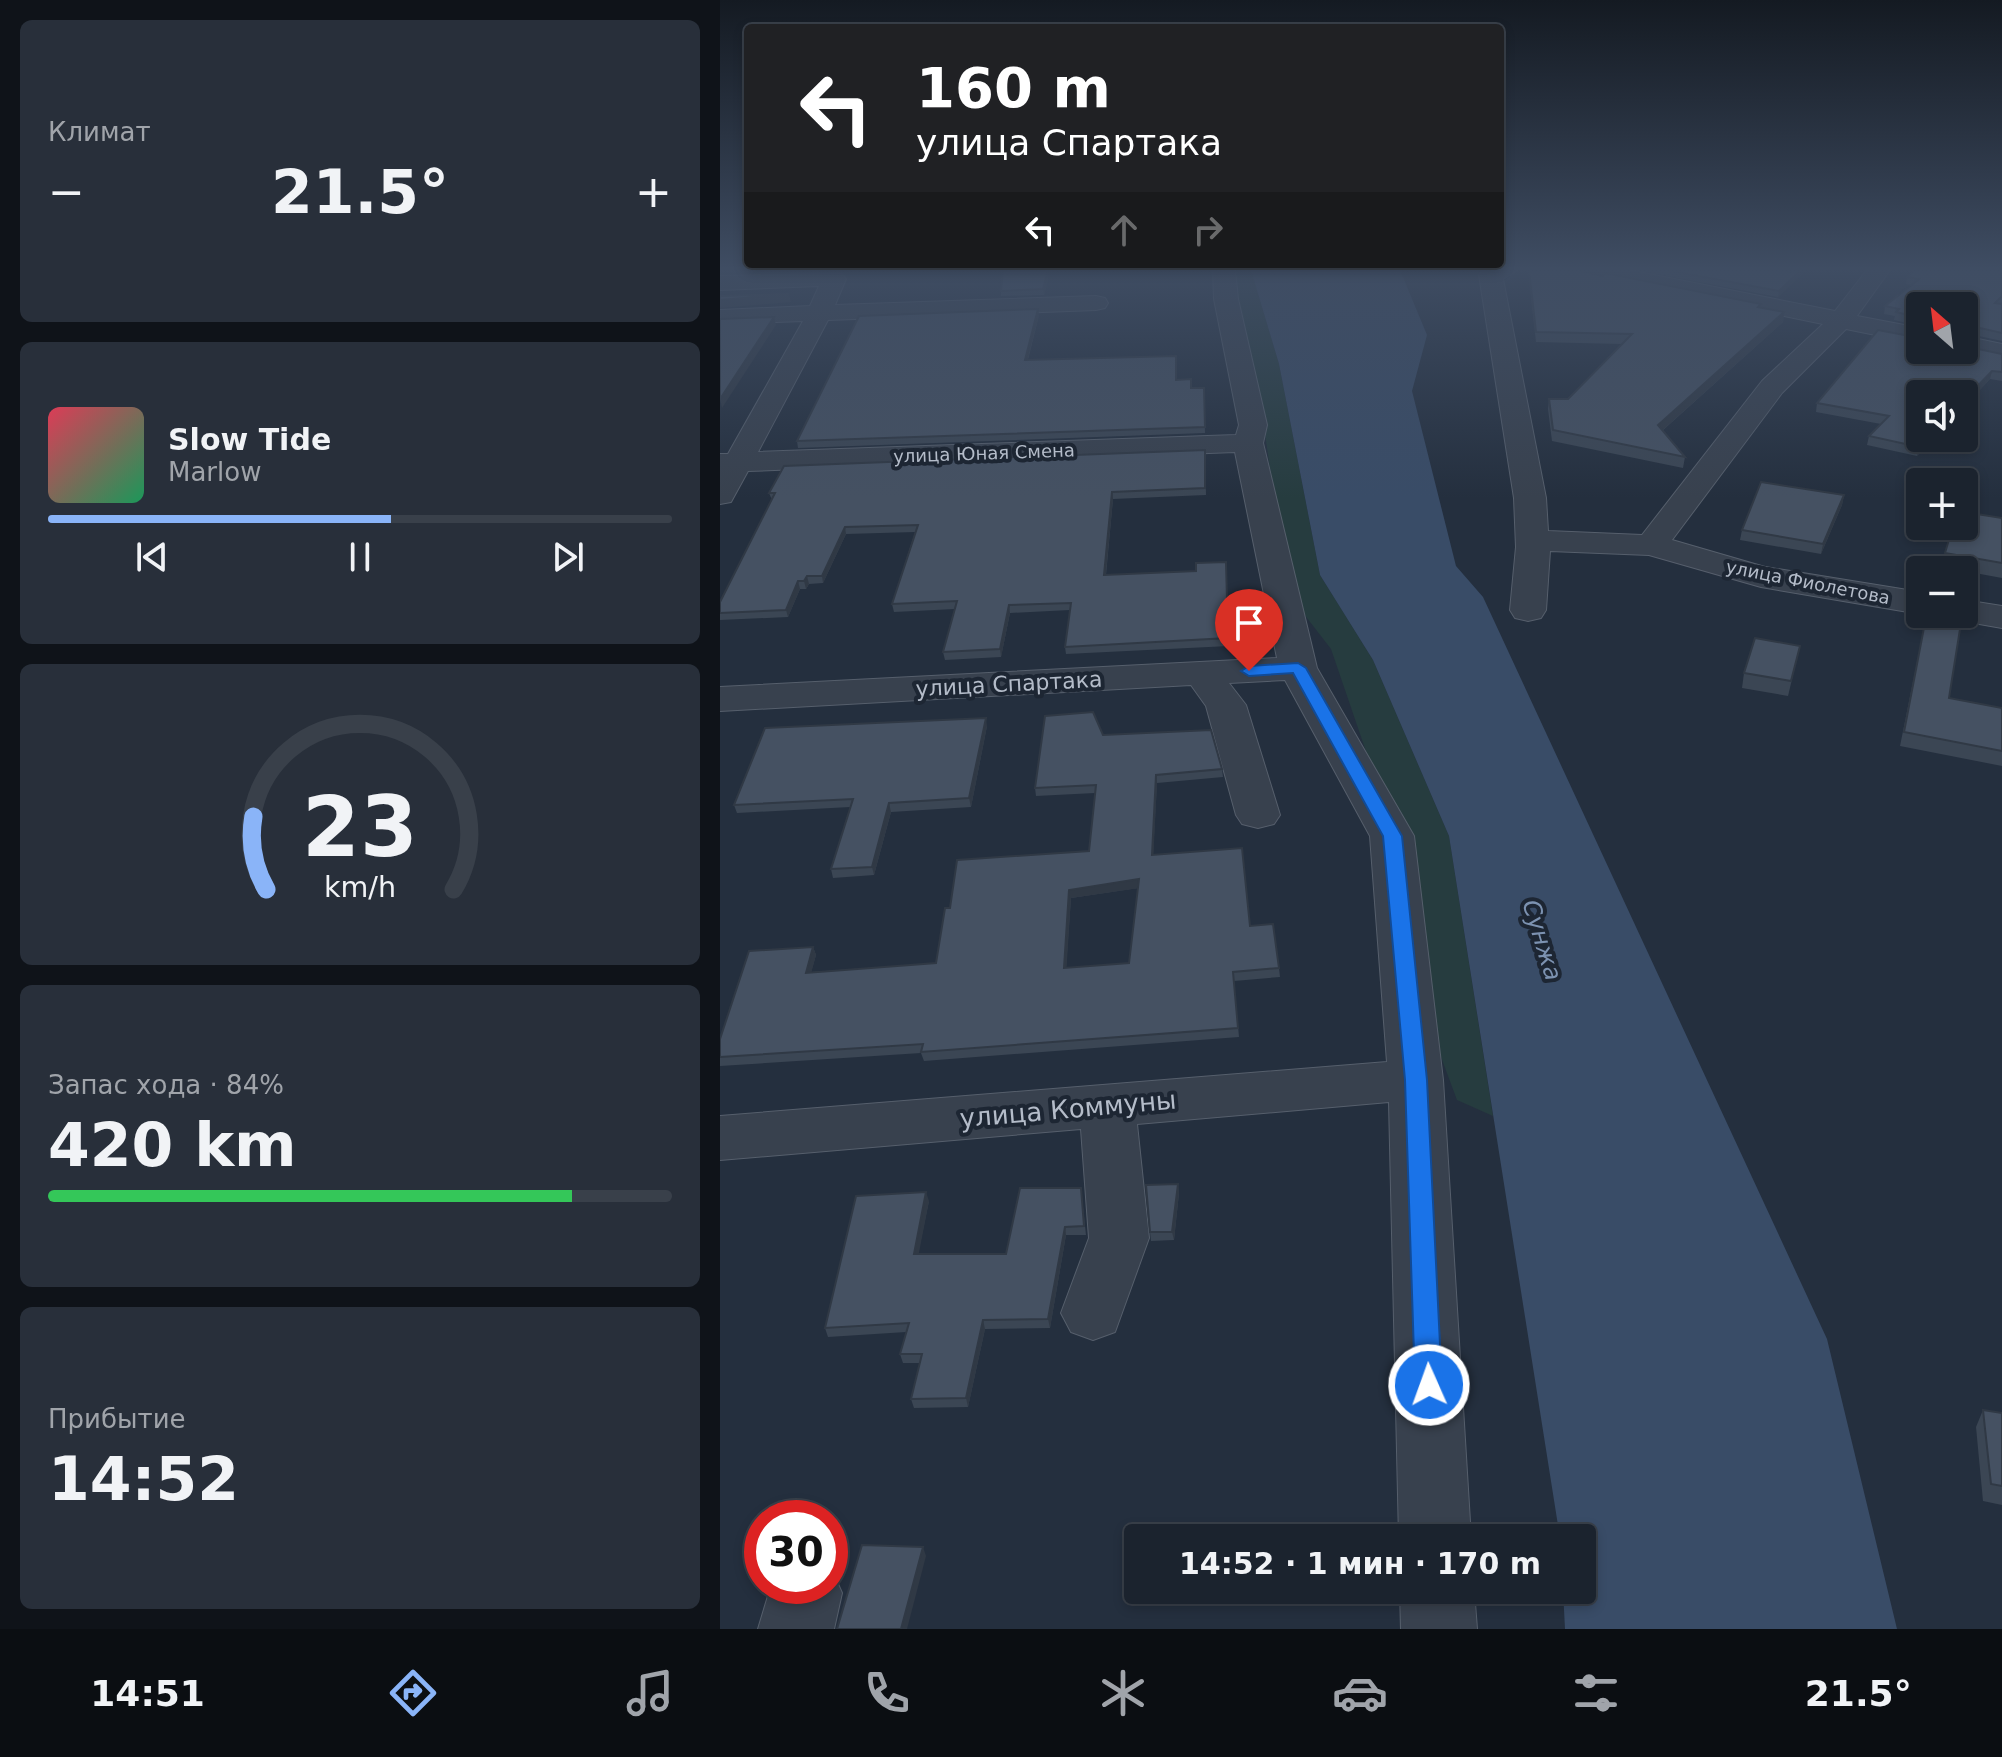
<!DOCTYPE html>
<html lang="ru">
<meta charset="utf-8">
<style>
body{margin:0;font-family:"DejaVu Sans",sans-serif;background:#282f3a;color:#f1f3f6;height:100vh;display:flex;flex-direction:column;font-size:30px;white-space:nowrap}
*{box-sizing:border-box;margin:0}
p{font-size:26px;color:#a0a4aa}
.icon{flex:none;width:44px;height:44px;fill:none;stroke:currentColor;stroke-width:2;stroke-linecap:round;stroke-linejoin:round}
.map{position:relative;flex:1;overflow:hidden}
.drawer{display:flex;flex-direction:column;gap:20px;padding:20px;background:#0f1319;width:720px}
.drawer>*{flex:none}
.top-card{position:absolute;left:24px;top:24px;width:760px;height:244px;border-radius:8px;box-shadow:0 4px 12px #0003,0 0 0 2px #39404a;background:#202124;color:#fff;overflow:hidden}
.needle{width:52px;rotate:332deg}
.buttons{position:absolute;left:1186px;top:292px;display:grid;gap:16px}
.buttons a{display:grid;place-items:center;width:72px;height:72px;border-radius:8px;background:#1b232e;box-shadow:0 4px 12px #0003,0 0 0 2px #39404a;font-size:40px}
.speed{position:absolute;left:24px;top:1500px;display:flex;gap:16px;font-size:40px;font-weight:700;text-align:center}
.speed>*{display:grid;place-content:center;width:104px;height:104px;border-radius:50%;background:#1b232e;box-shadow:0 4px 12px #0003,0 0 0 2px #39404a;line-height:1}
.speed .limit{border:12px solid #d22;background:#fff;color:#111}
.pin{position:absolute;display:grid;place-items:center;width:68px;height:68px;color:#fff;margin:-82px -34px;border-radius:50% 50% 50% 0;rotate:-45deg;box-shadow:0 0 8px #0007}
.pin .icon{rotate:45deg}
.me{position:absolute;width:88px;margin:-44px;rotate:358deg;stroke-linejoin:round;filter:drop-shadow(0 0 6px #0008)}
.turn{display:flex;align-items:center;gap:28px;height:168px;padding:0 40px;font-size:36px}
.turn .icon{width:104px;height:104px;stroke-width:2.5}
.turn b{display:block;font-size:56px;line-height:68px}
.lanes{display:flex;align-items:center;height:76px;padding:0 40px;background:#0003;justify-content:center;gap:40px;direction:ltr}
.lanes .off{opacity:.35}
.big{font-size:60px;font-weight:700;line-height:1.1}
.drawer .card{flex:1;display:flex;flex-direction:column;justify-content:center;gap:12px;min-width:0;padding:0 28px;border-radius:12px;background:#282f3a}
.drawer .dial{align-items:center;gap:0}
.dial svg{height:208px;overflow:visible;fill:none;stroke:#39404a;stroke-width:7;stroke-linecap:round;text-anchor:middle}
.dial text{fill:#f1f3f6;stroke:none}
.song{display:flex;align-items:center;gap:24px}
.cover{width:96px;height:96px;border-radius:12px;background:linear-gradient(135deg,hsl(350 70% 55%),hsl(150 70% 35%))}
.played{height:8px;border-radius:4px;background:linear-gradient(90deg,#8ab4f8 55%,#39404a 55%)}
.keys{display:flex;justify-content:space-around;direction:ltr}
.heat{display:flex;justify-content:space-between;align-items:center;font-size:44px;direction:ltr}
.charge{height:12px;border-radius:6px;background:linear-gradient(90deg,#34c759 84%,#39404a 0)}
.trip{position:absolute;left:404px;top:1524px;width:472px;height:80px;border-radius:8px;background:#1b232e;box-shadow:0 4px 12px #0003,0 0 0 2px #39404a;font-weight:700;line-height:80px;text-align:center}
.menu{display:flex;height:128px;justify-content:space-around;align-items:center;background:#0b0e12;color:#a0a4aa}
.menu .icon{width:56px;height:56px}
.menu .on{color:#8ab4f8}
.menu b{font-size:36px;color:#f1f3f6}
main{display:flex;flex:1;min-height:0}
.map>svg:first-child{display:block}
.green{fill:#263c3f}
.water{fill:#394c67}
.lines{fill:none;stroke-linecap:round;stroke-linejoin:round}
.minor-casing{stroke:#565f6c;stroke-width:2}
.minor{fill:#38414e;fill-rule:evenodd}
.wall{fill:#3b4654;fill-rule:evenodd}
.shaded-wall{fill:#303945}
.building{fill:#455162;stroke:#303945;stroke-width:2;fill-rule:evenodd}
.route{fill:#1a73e8;stroke:#114b97;stroke-width:2}
.labels{text-anchor:middle;dominant-baseline:central;stroke-width:8;stroke-linejoin:round;paint-order:stroke}
.far-street-label{font-size:18px;fill:#b4bcc9;stroke:#1d2633}
.street-label{font-size:22px;fill:#b4bcc9;stroke:#1d2633}
.water-label{font-size:24px;font-style:italic;fill:#7c92b1;stroke:#1d2633}
.near-street-label{font-size:26px;fill:#b4bcc9;stroke:#1d2633}
</style>
<main>
<section class="drawer">
<div class="card"><p>Климат</p>
<div class="heat"><a>−</a><b class="big">21.5°</b><a>+</a></div>
</div>
<div class="card">
<div class="song"><i class="cover"></i><div><b>Slow Tide</b><p>Marlow</p></div></div>
<div class="played"></div>
<div class="keys"><svg class="icon" aria-label="previous" viewBox="0 0 24 24"><path d="M18 5L8 12l10 7zM5 5v14"/></svg><svg class="icon" aria-label="pause" viewBox="0 0 24 24"><path d="M8 5v14M16 5v14"/></svg><svg class="icon" aria-label="next" viewBox="0 0 24 24"><path d="M6 5l10 7-10 7zM19 5v14"/></svg></div>
</div>
<div class="card dial"><svg viewBox="0 0 100 80">
<path d="M14 69A42 42 0 1 1 86 69"/>
<path d="M14 69A42 42 0 0 1 9 41" stroke="#8ab4f8"/>
<text x="50" y="56" font-size="32" font-weight="700">23</text>
<text x="50" y="72" font-size="11">km/h</text>
</svg></div>
<div class="card"><p>Запас хода · 84%</p><b class="big">420 km</b><div class="charge"></div></div>
<div class="card"><p>Прибытие</p><b class="big">14:52</b></div>
</section>
<div class="map">
<svg width="1282" height="1629" viewBox="0 0 1282 1629">
<rect width="100%" height="100%" fill="#242f3e"/>
<!-- green -->
<polygon class="green" points="511,270 531,270 559,364 600,575 653,660 729,836 773,1116 737,1100 705,1014 651,766 611,649 573,600 564,565 544,427"/>
<!-- water -->
<polygon class="water" points="531,270 680,270 707,335 692,391 736,566 763,597 1107,1339 1177,1629 845,1629 843,1590 862,1590 862,1538 840,1538 729,836 653,660 600,575 559,364"/>
<g class="lines">
<defs>
<g id="minor">
<polygon points="493,270 515,270 518,299 547,425 543,443 597,668 694,836 723,1080 751,1538 679,1538 669,1102 417,1124 429,1238 395,1332 373,1340 351,1332 341,1313 369,1238 361,1129 0,1160 0,1116 667,1062 650,836 565,680 509,683 526,705 560,815 554,824 538,828 522,824 516,815 486,706 471,685 0,711 0,687 557,658 515,452 28,471 11,502 0,504 0,454 8,454 83,321 0,324 0,310 90,306 99,286 0,290 0,276 122,274 126,279 115,305 376,296 385,298 388,303 385,308 376,310 108,320 38,452 516,435 519,425 494,299"/>
<polygon points="763,270 797,270 783,279 826,498 828,531 922,535 1042,381 1103,324 873,277 862,270 909,270 1115,311 1147,270 1170,270 1137,316 1200,328 1200,344 1126,329 1062,393 952,540 1045,567 1200,592 1200,614 1041,587 929,555 830,551 826,610 821,618 808,621 795,618 790,610 796,547 794,498 759,275"/>
<polygon points="1244,336 1282,344 1282,360 1237,350 1244,350"/>
<polygon points="1244,600 1282,606 1282,628 1231,619 1228,614 1244,614"/>
<polygon points="110,1566 122,1593 114,1629 38,1629 51,1586 110,1586"/>
<polygon points="680,1590 754,1590 757,1629 681,1629"/>
</g>
</defs>
<!-- minor casing -->
<use href="#minor" class="minor-casing"/>
<!-- minor -->
<use href="#minor" class="minor"/>
</g>
<!-- wall -->
<g class="wall">
<polygon points="283,270 330,270 324,295 281,296 281,291"/>
<polygon points="808,270 858,270 1041,304 1040,308 1064,312 1063,322 942,431 965,457 963,468 832,441 828,409 829,399 848,399 902,344 816,342"/>
<polygon points="916,270 1069,271 1086,270 1058,297"/>
<polygon points="1282,270 1282,302 1280,304 1282,304 1282,341 1245,333 1200,306 1200,326 1174,320 1175,316 1164,314 1165,306 1191,285 1186,284 1187,277"/>
<polygon points="319,315 308,360 456,380 472,388 484,388 485,433 78,448 77,441"/>
<polygon points="1282,354 1282,381 1270,379 1244,407 1244,394 1200,438 1214,438 1197,456 1147,445 1149,436 1161,424 1096,412 1097,403"/>
<polygon points="485,450 486,495 393,499 386,575 476,571 506,562 509,646 346,654 345,647 350,610 290,613 281,657 225,660 223,652 235,609 174,612 172,604 195,532 126,534 103,583 89,584 86,589 80,589 68,617 0,620 0,613 52,500 49,493"/>
<polygon points="1124,495 1122,505 1101,554 1020,540 1022,530"/>
<polygon points="1282,518 1282,578 1244,571 1244,570 1221,567 1233,526"/>
<polygon points="1206,617 1229,698 1282,708 1282,766 1180,746"/>
<polygon points="1080,646 1068,696 1022,688 1024,673"/>
<polygon points="267,726 251,807 171,812 154,875 113,878 111,869 130,807 17,813 14,805"/>
<path d="M383,735L502,769L503,777L437,783L433,855L530,926L559,968L560,977L514,981L519,1037L204,1061L201,1053L0,1066V1039L93,947L96,955L91,972L216,963L230,908L369,851L375,793L316,796L315,788ZM418,888L409,963L346,968L351,898Z"/>
<polygon points="458,1184 459,1193 454,1240 431,1241 430,1232"/>
<polygon points="361,1188 366,1235 346,1235 330,1328 265,1329 248,1407 194,1408 191,1399 200,1363 183,1363 180,1354 186,1332 108,1337 105,1328 209,1201 198,1254 286,1254"/>
<polygon points="1263,1410 1282,1413 1282,1505 1263,1501 1256,1427"/>
</g>
<!-- shaded-wall -->
<g class="shaded-wall">
<polygon points="328,270 330,270 324,295 323,289"/>
<polygon points="1081,270 1086,270 1058,297 1059,291"/>
<polygon points="69,294 71,302 0,308 0,300"/>
<polygon points="318,309 319,315 306,366 305,360"/>
<polygon points="1064,312 1063,322 936,436 938,425"/>
<polygon points="54,317 56,325 2,408 0,399"/>
<polygon points="1272,371 1270,379 1244,407 1244,400"/>
<polygon points="1208,438 1214,438 1197,456 1199,447"/>
<polygon points="392,492 393,499 385,582 384,575"/>
<polygon points="1124,495 1122,505 1101,554 1103,544"/>
<polygon points="125,527 126,534 103,583 102,576"/>
<polygon points="87,576 89,584 86,589 84,581"/>
<polygon points="78,581 80,589 68,617 66,610"/>
<polygon points="289,605 290,613 281,657 280,649"/>
<polygon points="266,718 267,726 251,807 249,798"/>
<polygon points="436,775 437,783 433,863 432,855"/>
<polygon points="169,803 171,812 154,875 152,867"/>
<polygon points="419,879 420,888 351,898 346,976 344,968 349,890"/>
<polygon points="93,947 96,955 89,981 86,973"/>
<polygon points="458,1184 459,1193 454,1240 452,1232"/>
<polygon points="206,1192 209,1201 197,1263 194,1254"/>
<polygon points="345,1227 346,1235 330,1328 328,1319"/>
<polygon points="263,1320 265,1329 248,1407 246,1398"/>
<polygon points="203,1547 206,1556 187,1629 181,1629"/>
</g>
<!-- building -->
<g class="building">
<polygon points="283,270 328,270 323,289 281,291"/>
<polygon points="809,270 858,270 883,276 885,273 1041,304 1038,307 1064,312 938,425 965,457 833,430 829,399 848,399 912,334 816,332"/>
<polygon points="946,270 1064,270 1071,272 1071,270 1081,270 1059,291"/>
<polygon points="1195,270 1282,270 1282,296 1275,303 1282,304 1282,333 1247,325 1244,327 1244,306 1200,306 1200,318 1176,312 1179,309 1165,306 1199,279 1187,277"/>
<polygon points="69,294 0,300 0,296"/>
<polygon points="318,309 305,360 456,356 456,380 471,379 471,388 484,388 485,427 77,441 139,316"/>
<polygon points="54,317 0,399 0,319"/>
<polygon points="1158,330 1200,338 1200,350 1244,350 1244,346 1282,354 1282,372 1272,371 1244,400 1244,394 1200,394 1200,438 1208,438 1199,447 1149,436 1169,416 1097,403"/>
<polygon points="485,450 485,488 392,492 384,575 476,571 476,563 506,562 508,638 345,647 351,603 289,605 280,649 223,652 237,601 172,604 198,525 125,527 102,576 87,576 84,581 78,581 66,610 0,613 0,602 55,493 49,493 64,466"/>
<polygon points="1041,482 1124,495 1103,544 1022,530"/>
<polygon points="1244,512 1282,518 1282,563 1225,553 1233,526 1244,526"/>
<polygon points="1206,617 1241,623 1229,698 1282,708 1282,751 1184,732"/>
<polygon points="1035,638 1080,646 1071,681 1024,673"/>
<path d="M373,712L383,735L491,730L502,769L436,775L432,855L522,848L530,926L553,924L559,968L513,972L518,1028L201,1052L203,1044L0,1057V1039L29,951L93,947L86,973L216,963L225,908H230L237,860L369,851L376,785L315,788L325,716ZM419,879L409,963L344,968L349,890Z"/>
<polygon points="266,718 249,798 169,803 152,867 111,869 133,799 14,805 45,728"/>
<polygon points="458,1184 452,1232 430,1232 426,1185"/>
<polygon points="300,1188 361,1188 364,1226 345,1227 328,1319 263,1320 246,1398 191,1399 202,1354 180,1354 189,1323 105,1328 136,1196 206,1192 194,1254 286,1254"/>
<polygon points="1263,1410 1282,1413 1282,1486 1271,1484"/>
<polygon points="142,1545 203,1547 181,1629 117,1629"/>
</g>
<!-- sky -->
<linearGradient id="sky" x2="0" y2="1"><stop stop-color="#141a22"/><stop offset="0.54" stop-color="#3f4d63"/><stop offset="1" stop-color="#3f4d63" stop-opacity="0"/></linearGradient>
<rect width="1282" height="498" fill="url(#sky)"/>
<!-- route -->
<polygon class="route" points="578,663 586,668 682,836 707,1080 722,1385 718,1394 709,1398 699,1394 695,1385 685,1080 663,836 573,673 529,676 521,671 529,666"/>
<g class="labels">
<!-- far-street labels -->
<g class="far-street-label">
<text transform="translate(264 453) rotate(-2)">улица Юная Смена</text>
<text transform="translate(1088 582) rotate(11)">улица Фиолетова</text>
</g>
<!-- street labels -->
<g class="street-label">
<text transform="translate(289 684) rotate(-3)">улица Спартака</text>
</g>
<!-- water labels -->
<g class="water-label">
<text transform="translate(822 940) rotate(73)">Сунжа</text>
</g>
<!-- near-street labels -->
<g class="near-street-label">
<text transform="translate(348 1109) rotate(-5)">улица Коммуны</text>
</g>
</g>
</svg>
<div class="buttons">
<a><svg class="needle" viewBox="-14 -14 28 28"><path d="M0-13l5 13h-10z" fill="#e53935"/><path d="M0 13l5-13h-10z" fill="#a0a4aa"/></svg></a>
<a><svg class="icon" aria-label="sound" viewBox="0 0 24 24"><path d="M4 9h4l5-4v14l-5-4H4zM17 9q2 3 0 6"/></svg></a>
<a>+</a>
<a>−</a>
</div>
<div class="speed"><div class="limit">30</div></div>
<div class="pin" style="left:529px;top:671px;background:#d93025"><svg class="icon" aria-label="arrive" viewBox="0 0 24 24"><path d="M6 21V4h12l-3 4 3 4H6"/></svg></div>
<svg class="me" style="left:709px;top:1385px" viewBox="-20 -20 40 40"><circle r="17" fill="#1a73e8" stroke="#fff" stroke-width="3"/><path d="M0-11L8 9 0 5-8 9z" fill="#fff"/></svg>
<div class="trip">14:52 · 1 мин · 170 m</div>
<div class="top-card">
<div class="turn"><svg class="icon" aria-label="left" viewBox="0 0 24 24"><path d="M17 20v-9H6M10 6l-5 5 5 5"/></svg><div><b>160 m</b>улица Спартака</div></div>
<div class="lanes"><svg class="icon" aria-label="left" viewBox="0 0 24 24"><path d="M17 20v-9H6M10 6l-5 5 5 5"/></svg><svg class="icon off" aria-label="ahead" viewBox="0 0 24 24"><path d="M12 20V5M6 11l6-6 6 6"/></svg><svg class="icon off" aria-label="right" viewBox="0 0 24 24"><path d="M7 20v-9h11M14 6l5 5-5 5"/></svg></div>
</div>
</div>
</main>
<nav class="menu">
<b>14:51</b>
<svg class="icon on" aria-label="directions" viewBox="0 0 24 24"><path d="M12 3l9 9-9 9-9-9zM9 14v-3h6M13 9l2 2-2 2"/></svg>
<svg class="icon" aria-label="music" viewBox="0 0 24 24"><path d="M9 18V5l10-2v13"/><circle cx="6" cy="18" r="3"/><circle cx="16" cy="16" r="3"/></svg>
<svg class="icon" aria-label="phone" viewBox="0 0 24 24"><path d="M5 4h4l2 5-3 2q2 4 5 5l2-3 5 2v4C11 20 4 13 5 4z"/></svg>
<svg class="icon" aria-label="climate" viewBox="0 0 24 24"><path d="M12 3v18M4 7l16 10M4 17L20 7"/></svg>
<svg class="icon" aria-label="car" viewBox="0 0 24 24"><path d="M5 17H2v-5l4-1 3-4h7l3 4 3 1v5h-3M9 17h6M6 11h13"/><circle cx="7" cy="17" r="2"/><circle cx="17" cy="17" r="2"/></svg>
<svg class="icon" aria-label="filters" viewBox="0 0 24 24"><path d="M4 7h16M4 17h16"/><circle cx="9" cy="7" r="2"/><circle cx="15" cy="17" r="2"/></svg>
<b>21.5°</b>
</nav>
